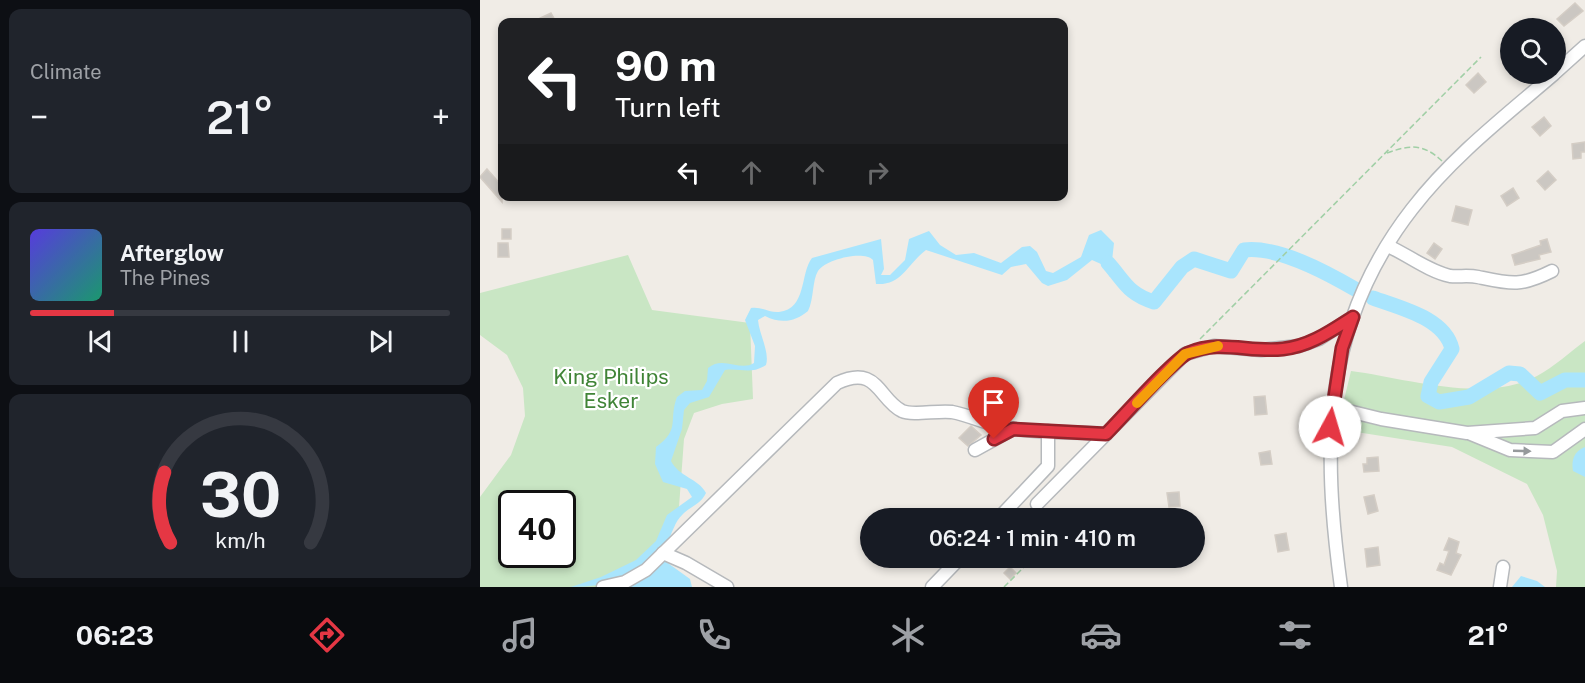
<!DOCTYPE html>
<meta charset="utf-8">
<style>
body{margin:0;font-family:"Public Sans",sans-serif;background:#20242c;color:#f1f3f6;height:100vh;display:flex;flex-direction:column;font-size:22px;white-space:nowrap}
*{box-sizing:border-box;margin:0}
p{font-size:20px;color:#9ea1a6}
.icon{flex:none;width:33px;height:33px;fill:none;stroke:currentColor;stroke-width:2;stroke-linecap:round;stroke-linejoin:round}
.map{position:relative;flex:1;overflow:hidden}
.details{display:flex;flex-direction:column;gap:9px;padding:9px;background:#0d0f14;width:480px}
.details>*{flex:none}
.top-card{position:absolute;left:18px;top:18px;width:570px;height:183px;border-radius:12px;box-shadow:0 3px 9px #0003;background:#202124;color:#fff;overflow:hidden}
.tools{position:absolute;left:1020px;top:18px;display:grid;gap:12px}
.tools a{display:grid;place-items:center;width:66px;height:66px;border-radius:50%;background:#171b24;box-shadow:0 3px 9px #0003;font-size:30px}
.speed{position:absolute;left:18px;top:490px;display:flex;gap:12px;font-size:30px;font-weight:700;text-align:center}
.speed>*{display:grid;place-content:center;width:78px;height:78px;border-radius:50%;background:#171b24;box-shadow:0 3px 9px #0003;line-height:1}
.speed .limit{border:3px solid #111;border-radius:9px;background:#fff;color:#111}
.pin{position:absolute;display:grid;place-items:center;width:51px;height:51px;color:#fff;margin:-62px -26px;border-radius:50% 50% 50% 0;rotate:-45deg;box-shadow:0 0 6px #0007}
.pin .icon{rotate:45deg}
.me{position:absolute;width:66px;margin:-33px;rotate:6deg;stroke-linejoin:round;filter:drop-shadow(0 0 4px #0008)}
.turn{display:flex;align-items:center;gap:21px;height:126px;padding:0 18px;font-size:27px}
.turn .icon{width:78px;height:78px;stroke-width:2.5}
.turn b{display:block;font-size:42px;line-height:51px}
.lanes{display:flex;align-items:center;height:57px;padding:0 18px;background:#0003;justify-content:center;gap:30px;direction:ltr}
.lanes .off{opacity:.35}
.big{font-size:45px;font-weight:600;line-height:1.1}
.details .card{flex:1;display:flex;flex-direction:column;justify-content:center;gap:9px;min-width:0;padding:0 21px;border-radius:12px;background:#20242c}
.details .dial{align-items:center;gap:0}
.dial svg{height:156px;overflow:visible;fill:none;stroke:#363941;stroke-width:7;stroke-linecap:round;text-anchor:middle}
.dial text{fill:#f1f3f6;stroke:none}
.song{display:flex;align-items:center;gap:18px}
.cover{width:72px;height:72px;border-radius:9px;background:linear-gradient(135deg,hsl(250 70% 55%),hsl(160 70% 35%))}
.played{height:6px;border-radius:3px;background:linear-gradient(90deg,#e53744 20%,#363941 20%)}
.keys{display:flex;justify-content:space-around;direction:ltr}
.heat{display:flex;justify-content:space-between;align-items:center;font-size:33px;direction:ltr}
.trip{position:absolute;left:380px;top:508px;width:345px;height:60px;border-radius:30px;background:#171b24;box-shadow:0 3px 9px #0003;font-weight:600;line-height:60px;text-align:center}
.tabs{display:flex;height:96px;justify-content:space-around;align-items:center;background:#090b0e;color:#9ea1a6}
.tabs .icon{width:42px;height:42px}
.tabs .on{color:#e53744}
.tabs b{font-size:27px;color:#f1f3f6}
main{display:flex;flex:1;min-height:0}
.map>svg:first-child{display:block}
.green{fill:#c9e6c4;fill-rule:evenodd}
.water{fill:#a9e5fd}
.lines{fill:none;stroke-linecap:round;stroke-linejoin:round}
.river{stroke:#a9e5fd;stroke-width:15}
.building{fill:#cbc7c2;stroke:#d4cdc5;stroke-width:1.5}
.minor-casing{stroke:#b6b9bc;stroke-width:15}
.path{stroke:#a1cfa6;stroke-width:1.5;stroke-dasharray:6 3;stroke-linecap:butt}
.minor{stroke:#fff;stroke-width:12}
.oneway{fill:#969a9c}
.route-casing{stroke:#95242c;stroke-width:15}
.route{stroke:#e53744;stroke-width:10}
.slow{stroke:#f59e0b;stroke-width:10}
.labels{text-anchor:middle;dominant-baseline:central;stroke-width:4.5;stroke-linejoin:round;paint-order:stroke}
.park-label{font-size:21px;fill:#408437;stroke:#fff}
</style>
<main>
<section class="details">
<div class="card"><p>Climate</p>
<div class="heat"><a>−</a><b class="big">21°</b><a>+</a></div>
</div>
<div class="card">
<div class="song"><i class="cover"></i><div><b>Afterglow</b><p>The Pines</p></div></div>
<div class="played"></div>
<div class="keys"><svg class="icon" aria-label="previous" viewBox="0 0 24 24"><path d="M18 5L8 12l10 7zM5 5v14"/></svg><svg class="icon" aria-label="pause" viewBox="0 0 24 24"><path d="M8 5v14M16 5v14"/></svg><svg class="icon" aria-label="next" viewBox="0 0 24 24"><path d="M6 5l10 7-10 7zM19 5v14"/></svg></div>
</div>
<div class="card dial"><svg viewBox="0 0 100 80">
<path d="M14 69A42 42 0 1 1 86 69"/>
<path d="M14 69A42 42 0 0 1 11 33" stroke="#e53744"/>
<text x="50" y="56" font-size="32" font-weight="700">30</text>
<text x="50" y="72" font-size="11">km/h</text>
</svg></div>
</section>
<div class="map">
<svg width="1105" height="587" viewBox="0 0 1105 587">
<rect width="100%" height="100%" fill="#f0ece6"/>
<!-- green -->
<g class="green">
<path d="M148,255L172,310L270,323L273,399L242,404L214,413L204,439L199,507L167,578L152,587H0V497L31,455L45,416L43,388L27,355L0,335V293ZM32,504H82V555H32Z"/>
<path d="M1105,341V587H1076L1077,571L1063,515L1047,484L972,447L857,429L871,371C926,378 1004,404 1057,376C1074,367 1090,352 1105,341Z"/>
</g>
<!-- water -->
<g class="water">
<path d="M621,230L634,243L632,261L641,277H630L621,264L612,260L587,280L568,286L562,283L546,264L531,267L522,275L446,250C428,263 422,286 396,284L393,260C384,250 346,259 338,271C332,281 334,299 328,311C315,322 301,324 285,316L278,320C279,334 290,352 286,365C271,375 261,368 245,370L229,397L210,403L204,410L202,429L191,461C199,477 218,478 226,493C221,504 211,506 203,514C194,522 193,533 187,542C165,576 129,587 91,587L121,577L156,560L176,541L187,515L212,497L207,489L183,482L175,464L176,447C201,429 188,421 197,397L205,391L222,390L227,381L228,368C243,355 260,372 274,363L275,346L265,320L271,308C281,306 289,313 299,312C327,309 320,273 332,258L401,239L404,269L401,275H410L425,260L429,239L449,231L460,245L476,255L494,253L521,263L542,247L550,246L557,252L566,271L573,273L601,257L609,235Z"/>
<path d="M1105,447V477L1093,471C1091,460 1094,451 1105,447Z"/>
<polygon points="185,561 210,579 212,587 142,587 166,577"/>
<polygon points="1041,576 1057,581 1065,587 1032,587"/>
</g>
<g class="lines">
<!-- river -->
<g class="river">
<path d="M628,263C645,282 648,294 674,302L702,267L714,259L751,271L764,250C798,246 846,272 875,289"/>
<path d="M893,298C920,308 965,318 972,349L951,382L948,396L959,402L989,397L1029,373L1040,374L1060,393L1085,380H1105"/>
</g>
</g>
<!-- building -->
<g class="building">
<polygon points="1095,3 1103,11 1084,26 1077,19"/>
<polygon points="71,13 76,22 52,22"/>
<polygon points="1030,52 1030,73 1021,58"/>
<polygon points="998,73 1006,82 994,93 986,85"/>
<polygon points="1064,117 1071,126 1060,136 1052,127"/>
<polygon points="1105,142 1105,152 1101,152 1101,158 1093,159 1092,144"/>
<polygon points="7,169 22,186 22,202 0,177"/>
<polygon points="1068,171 1076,180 1065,190 1057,181"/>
<polygon points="1033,188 1039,198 1027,206 1021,196"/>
<polygon points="976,206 992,210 988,225 972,221"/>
<rect x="22" y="229" width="9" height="10"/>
<polygon points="1067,239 1071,252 1059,255 1060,259 1035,265 1032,255 1061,245 1060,241"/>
<polygon points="18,243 28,243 29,257 18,257"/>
<polygon points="954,243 962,249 955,259 947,253"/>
<polygon points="785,396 787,414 775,415 774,397"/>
<polygon points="491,426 501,435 488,446 479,438"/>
<polygon points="790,451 792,464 781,465 779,453"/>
<polygon points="898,457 899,471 884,472 883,464 887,464 887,458"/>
<polygon points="699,492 700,506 689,507 687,493"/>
<polygon points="894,495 898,511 888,514 884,497"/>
<polygon points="806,533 809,550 798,552 795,535"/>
<polygon points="969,538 979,542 976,553 981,555 971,575 957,570 960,563 964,565 969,551 964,550"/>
<polygon points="898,547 900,565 887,567 885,549"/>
<polygon points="530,567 536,573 530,579 524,573"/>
</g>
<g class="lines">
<defs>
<g id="minor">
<polyline points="1076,72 1105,46"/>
<path d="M908,246C928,255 948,271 970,276C979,277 988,275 998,277C1031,284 1040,287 1072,271"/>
<polyline points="852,407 901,419 987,433 1055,428 1082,411 1105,408"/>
<polyline points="991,434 1030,450 1073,452 1105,429"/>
<polyline points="495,450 533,429"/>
<polyline points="557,504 705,354 734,346 781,350 819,346 839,339 873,317"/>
<polyline points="518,519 568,466 568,431"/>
<polyline points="183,553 206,563 247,587"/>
<path d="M123,587L145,582L166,570L357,383C398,364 398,399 422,411C433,416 458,410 472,412C493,416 513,427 534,429C564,433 596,432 626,434"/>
<polyline points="452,587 480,558"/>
<path d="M861,587C842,448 841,326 932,209C972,157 1025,116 1074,74"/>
<polyline points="1020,587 1023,567"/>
</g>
</defs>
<!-- minor casing -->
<use href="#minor" class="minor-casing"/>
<!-- path -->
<g class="path">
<path d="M907,153C929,145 943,143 962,161"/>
<polyline points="720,339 1001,57"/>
<polyline points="524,587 553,558"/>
</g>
<!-- minor -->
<use href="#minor" class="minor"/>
</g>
<!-- one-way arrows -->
<defs><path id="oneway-solid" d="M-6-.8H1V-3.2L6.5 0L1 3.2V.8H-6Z" transform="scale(1.5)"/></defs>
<use class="oneway" href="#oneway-solid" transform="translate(1042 451) rotate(2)"/>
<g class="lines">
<defs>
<path id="route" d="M514,439L533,429L626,434C641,419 693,360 708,353C740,339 770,353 803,349C830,346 851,331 873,317L862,348L850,427"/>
</defs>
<!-- route casing -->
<use href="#route" class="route-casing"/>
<!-- route -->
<use href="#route" class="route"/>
<!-- slow -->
<polyline class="slow" points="657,403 705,354 738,346"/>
</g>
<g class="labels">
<!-- park labels -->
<g class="park-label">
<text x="131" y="376">King Philips<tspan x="131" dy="24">Esker</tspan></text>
</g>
</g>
</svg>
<div class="tools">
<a><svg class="icon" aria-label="search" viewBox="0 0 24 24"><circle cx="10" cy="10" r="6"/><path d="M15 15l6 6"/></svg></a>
</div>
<div class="speed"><div class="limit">40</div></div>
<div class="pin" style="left:514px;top:439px;background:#d93025"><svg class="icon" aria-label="arrive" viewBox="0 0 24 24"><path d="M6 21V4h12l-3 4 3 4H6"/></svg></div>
<svg class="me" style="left:850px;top:427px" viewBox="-20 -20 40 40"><circle r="19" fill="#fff"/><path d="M0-13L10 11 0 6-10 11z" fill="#e53744"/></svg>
<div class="trip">06:24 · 1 min · 410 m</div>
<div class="top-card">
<div class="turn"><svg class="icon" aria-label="left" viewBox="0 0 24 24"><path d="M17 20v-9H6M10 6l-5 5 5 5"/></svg><div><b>90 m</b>Turn left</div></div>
<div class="lanes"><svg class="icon" aria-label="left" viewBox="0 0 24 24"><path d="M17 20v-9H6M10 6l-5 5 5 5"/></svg><svg class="icon off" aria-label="ahead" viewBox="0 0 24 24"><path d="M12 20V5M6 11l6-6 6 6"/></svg><svg class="icon off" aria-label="ahead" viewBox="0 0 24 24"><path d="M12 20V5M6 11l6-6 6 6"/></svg><svg class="icon off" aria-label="right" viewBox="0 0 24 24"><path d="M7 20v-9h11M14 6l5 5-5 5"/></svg></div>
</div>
</div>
</main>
<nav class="tabs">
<b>06:23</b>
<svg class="icon on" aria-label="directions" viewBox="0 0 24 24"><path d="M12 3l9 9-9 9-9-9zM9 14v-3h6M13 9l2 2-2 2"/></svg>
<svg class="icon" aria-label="music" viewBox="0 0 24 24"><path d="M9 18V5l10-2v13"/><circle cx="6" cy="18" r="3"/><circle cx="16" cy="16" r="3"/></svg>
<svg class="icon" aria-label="phone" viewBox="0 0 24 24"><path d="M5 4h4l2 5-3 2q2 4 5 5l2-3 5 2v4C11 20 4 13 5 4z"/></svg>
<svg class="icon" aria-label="climate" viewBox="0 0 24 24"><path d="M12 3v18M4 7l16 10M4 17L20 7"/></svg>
<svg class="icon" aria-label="car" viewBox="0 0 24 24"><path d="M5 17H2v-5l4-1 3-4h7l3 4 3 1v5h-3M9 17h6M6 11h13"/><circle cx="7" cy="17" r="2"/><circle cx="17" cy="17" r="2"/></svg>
<svg class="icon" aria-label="filters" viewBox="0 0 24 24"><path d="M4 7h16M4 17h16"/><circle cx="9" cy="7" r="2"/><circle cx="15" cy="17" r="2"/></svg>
<b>21°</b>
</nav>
